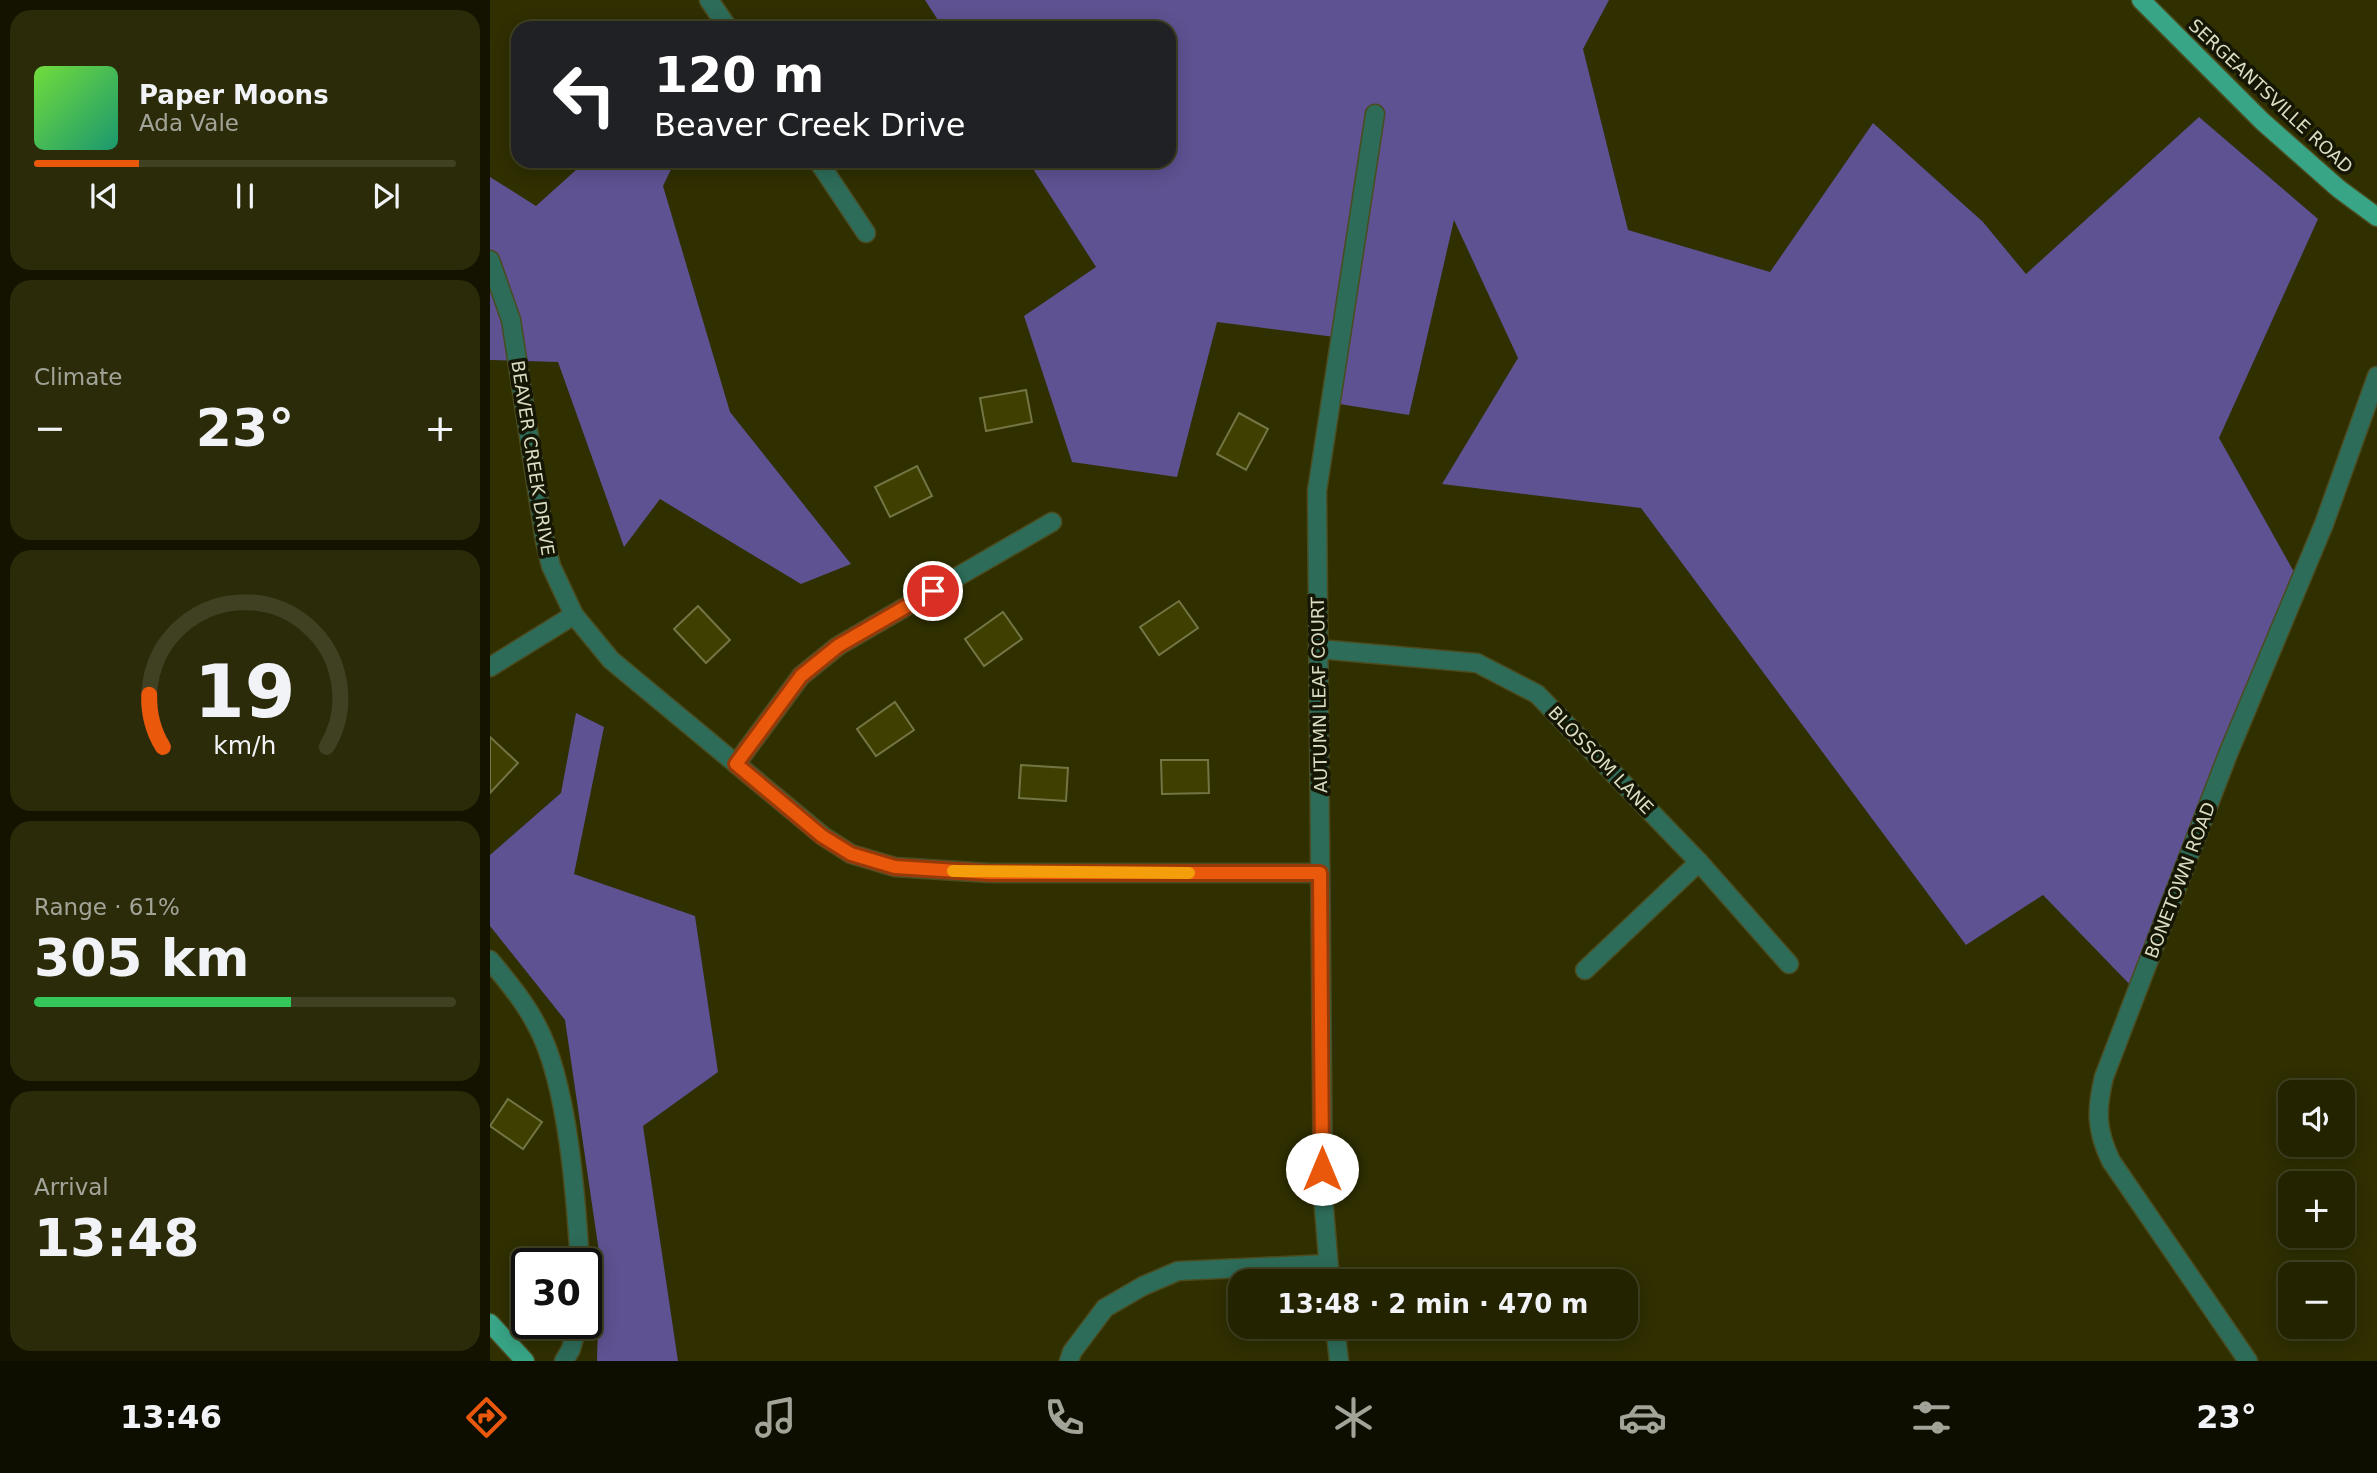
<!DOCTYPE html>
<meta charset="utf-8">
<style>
body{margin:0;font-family:"DejaVu Sans",sans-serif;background:#2b2b0a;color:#f1f3f6;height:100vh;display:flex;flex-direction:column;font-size:26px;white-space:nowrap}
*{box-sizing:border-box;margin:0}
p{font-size:23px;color:#a3a499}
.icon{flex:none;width:38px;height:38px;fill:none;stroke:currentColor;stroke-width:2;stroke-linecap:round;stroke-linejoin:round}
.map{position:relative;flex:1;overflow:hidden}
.details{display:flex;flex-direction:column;gap:10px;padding:10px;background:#131300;width:490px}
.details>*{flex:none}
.banner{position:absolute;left:21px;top:21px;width:665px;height:147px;border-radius:21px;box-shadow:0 4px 18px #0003,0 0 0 2px #404022;background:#202124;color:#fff;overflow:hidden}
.buttons{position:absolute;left:1788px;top:1080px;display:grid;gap:14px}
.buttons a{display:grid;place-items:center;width:77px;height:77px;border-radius:14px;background:#232300;box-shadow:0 4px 18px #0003,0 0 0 2px #404022;font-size:35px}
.speed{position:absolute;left:21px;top:1248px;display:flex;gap:14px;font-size:35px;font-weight:700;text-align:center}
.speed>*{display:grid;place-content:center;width:91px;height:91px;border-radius:50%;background:#232300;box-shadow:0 4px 18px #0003,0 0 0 2px #404022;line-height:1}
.speed .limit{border:4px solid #111;border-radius:10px;background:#fff;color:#111}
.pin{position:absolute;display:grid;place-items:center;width:60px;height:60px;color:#fff;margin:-30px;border:4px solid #fff;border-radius:50%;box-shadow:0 2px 7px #0007}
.me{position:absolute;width:77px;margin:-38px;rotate:0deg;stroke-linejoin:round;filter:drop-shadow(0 0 5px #0008)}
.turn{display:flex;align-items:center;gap:24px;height:147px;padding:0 28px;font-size:32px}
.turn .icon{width:91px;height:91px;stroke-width:2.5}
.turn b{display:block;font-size:49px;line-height:60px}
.big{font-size:52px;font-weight:600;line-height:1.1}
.details .widget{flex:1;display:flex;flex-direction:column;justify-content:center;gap:10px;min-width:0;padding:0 24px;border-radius:21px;background:#2b2b0a}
.details .dial{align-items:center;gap:0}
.dial svg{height:182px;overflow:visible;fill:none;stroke:#404022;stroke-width:7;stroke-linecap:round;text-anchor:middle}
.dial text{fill:#f1f3f6;stroke:none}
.song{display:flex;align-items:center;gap:21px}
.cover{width:84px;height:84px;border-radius:10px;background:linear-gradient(135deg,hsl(100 70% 55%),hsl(160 70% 35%))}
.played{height:7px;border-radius:4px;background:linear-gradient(90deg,#ea580c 25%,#404022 25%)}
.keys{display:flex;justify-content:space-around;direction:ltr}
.heat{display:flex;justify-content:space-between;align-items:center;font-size:38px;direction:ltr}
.charge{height:10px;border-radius:5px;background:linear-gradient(90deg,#34c759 61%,#404022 0)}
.trip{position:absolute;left:738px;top:1269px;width:410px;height:70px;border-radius:21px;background:#232300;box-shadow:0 4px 18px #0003,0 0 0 2px #404022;font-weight:600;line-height:70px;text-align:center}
.dock{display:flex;height:112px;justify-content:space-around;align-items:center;background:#0e0e00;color:#a3a499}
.dock .icon{width:49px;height:49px}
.dock .on{color:#ea580c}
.dock b{font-size:32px;color:#f1f3f6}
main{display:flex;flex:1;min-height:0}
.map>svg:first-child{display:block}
.forest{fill:#5e5292}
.building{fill:#3f4000;stroke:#737545;stroke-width:2}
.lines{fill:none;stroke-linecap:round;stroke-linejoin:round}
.minor-casing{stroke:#4b4b1f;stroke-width:21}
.major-casing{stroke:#4b4b1f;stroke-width:21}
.minor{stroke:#2d6c59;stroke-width:18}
.major{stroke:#38a586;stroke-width:18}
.route-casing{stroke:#983908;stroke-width:18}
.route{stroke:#ea580c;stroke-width:12}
.slow{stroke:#f59e0b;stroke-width:12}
.labels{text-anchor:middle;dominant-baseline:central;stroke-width:7;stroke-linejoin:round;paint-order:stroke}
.street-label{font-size:18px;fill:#dbddc3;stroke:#161604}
</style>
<main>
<section class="details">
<div class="widget">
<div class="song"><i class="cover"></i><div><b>Paper Moons</b><p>Ada Vale</p></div></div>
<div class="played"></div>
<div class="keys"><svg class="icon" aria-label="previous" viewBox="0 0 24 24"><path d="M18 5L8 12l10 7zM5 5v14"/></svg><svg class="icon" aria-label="pause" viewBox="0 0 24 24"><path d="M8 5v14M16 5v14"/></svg><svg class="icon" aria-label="next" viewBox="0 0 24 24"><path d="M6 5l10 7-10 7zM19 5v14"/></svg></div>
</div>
<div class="widget"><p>Climate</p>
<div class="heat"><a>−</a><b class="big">23°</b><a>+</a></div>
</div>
<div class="widget dial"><svg viewBox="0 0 100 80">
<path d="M14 69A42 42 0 1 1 86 69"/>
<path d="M14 69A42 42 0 0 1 8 46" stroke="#ea580c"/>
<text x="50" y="56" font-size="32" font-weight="700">19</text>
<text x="50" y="72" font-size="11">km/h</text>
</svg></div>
<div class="widget"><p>Range · 61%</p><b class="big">305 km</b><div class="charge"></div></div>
<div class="widget"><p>Arrival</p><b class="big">13:48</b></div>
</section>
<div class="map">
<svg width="1887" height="1361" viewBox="0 0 1887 1361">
<rect width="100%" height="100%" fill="#2f2f00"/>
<!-- forest -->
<g class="forest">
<polygon points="435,0 1119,0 1093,49 1138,230 1280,272 1383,123 1493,222 1536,274 1709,117 1828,219 1729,438 1813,588 1650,995 1553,895 1476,945 1151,508 952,484 1028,358 964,220 919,415 843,403 853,338 727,322 687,477 582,462 534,316 606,267 538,161 679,161 679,28 453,28"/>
<polygon points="96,161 185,161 173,186 240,412 361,564 311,584 170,499 134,547 68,362 0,360 0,177 46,206"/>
<polygon points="86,713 114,727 84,874 205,916 228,1072 153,1126 188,1361 107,1361 110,1259 75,1020 0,926 0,855 71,793"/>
</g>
<!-- building -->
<g class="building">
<polygon points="536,390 542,422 496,431 490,398"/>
<polygon points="749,413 778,429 756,470 727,454"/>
<polygon points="427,466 442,496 400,517 385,487"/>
<polygon points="689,601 708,628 669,655 650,627"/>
<polygon points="208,606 240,640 216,663 184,629"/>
<polygon points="513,612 532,639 494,666 475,639"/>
<polygon points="405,702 424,730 386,756 367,729"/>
<polygon points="0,737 28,763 0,793"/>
<polygon points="671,760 718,760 719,793 672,794"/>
<polygon points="531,765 578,768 576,801 529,798"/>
<polygon points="18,1099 52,1122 33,1149 0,1126"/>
</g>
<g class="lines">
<defs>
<g id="minor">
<polyline points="219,0 238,28"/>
<polyline points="328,161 376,233"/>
<polyline points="0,260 21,320 55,541 61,566 84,615 121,660 333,836 361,854 405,867 499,873 830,873"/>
<polyline points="828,649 987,663 1047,694 1209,862 1299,964"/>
<polyline points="0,667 84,615"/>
<polyline points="246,764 311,676 348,646 562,522"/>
<path d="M0,960C17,981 35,1002 47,1026C78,1083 86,1198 90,1264"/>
<polyline points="1095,970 1209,862"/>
<polyline points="840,1281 833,1196 827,491 885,114"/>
<polyline points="845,1326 849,1361"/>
<polyline points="74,1361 81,1349 88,1323"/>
<polyline points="579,1361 582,1352 615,1308 653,1286 688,1271 838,1264"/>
<path d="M1758,1361L1621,1161C1606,1130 1606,1110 1614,1077L1738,754L1834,524L1887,376"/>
</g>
<g id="major">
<polyline points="1651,0 1772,121 1849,189 1887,217"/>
<polyline points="0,1323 35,1361"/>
</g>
</defs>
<!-- minor casing -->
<use href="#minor" class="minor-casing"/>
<!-- major casing -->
<use href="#major" class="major-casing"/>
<!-- minor -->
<use href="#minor" class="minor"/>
<!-- major -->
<use href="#major" class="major"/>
</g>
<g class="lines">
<defs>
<polyline id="route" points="443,591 348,646 311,676 246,764 332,836 361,854 405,867 499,873 830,873 832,1169"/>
</defs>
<!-- route casing -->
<use href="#route" class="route-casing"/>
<!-- route -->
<use href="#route" class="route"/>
<!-- slow -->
<polyline class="slow" points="463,871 699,873"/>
</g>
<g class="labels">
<!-- street labels -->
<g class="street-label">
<text transform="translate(1781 96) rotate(43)">SERGEANTSVILLE ROAD</text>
<text transform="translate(43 458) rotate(81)">BEAVER CREEK DRIVE</text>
<text transform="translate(829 695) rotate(-91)">AUTUMN LEAF COURT</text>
<text transform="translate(1111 760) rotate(46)">BLOSSOM LANE</text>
<text transform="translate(1690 880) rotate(-69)">BONETOWN ROAD</text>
</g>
</g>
</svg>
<div class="buttons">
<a><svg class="icon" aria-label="sound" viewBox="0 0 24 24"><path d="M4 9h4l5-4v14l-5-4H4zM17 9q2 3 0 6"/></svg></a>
<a>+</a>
<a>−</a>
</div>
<div class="speed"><div class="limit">30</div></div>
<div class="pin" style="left:443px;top:591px;background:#d93025"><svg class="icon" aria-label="arrive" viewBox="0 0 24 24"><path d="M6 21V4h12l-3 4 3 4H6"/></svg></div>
<svg class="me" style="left:832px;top:1169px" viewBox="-20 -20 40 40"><circle r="19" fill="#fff"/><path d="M0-13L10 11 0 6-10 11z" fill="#ea580c"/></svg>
<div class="trip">13:48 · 2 min · 470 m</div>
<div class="banner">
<div class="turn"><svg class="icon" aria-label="left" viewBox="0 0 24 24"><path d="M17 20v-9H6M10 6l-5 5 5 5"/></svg><div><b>120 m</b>Beaver Creek Drive</div></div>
</div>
</div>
</main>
<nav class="dock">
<b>13:46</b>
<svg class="icon on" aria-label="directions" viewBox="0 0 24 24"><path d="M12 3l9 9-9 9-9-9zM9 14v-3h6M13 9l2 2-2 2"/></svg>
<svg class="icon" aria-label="music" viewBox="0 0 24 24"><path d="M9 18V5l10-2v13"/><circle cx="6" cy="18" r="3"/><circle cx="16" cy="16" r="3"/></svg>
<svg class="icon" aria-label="phone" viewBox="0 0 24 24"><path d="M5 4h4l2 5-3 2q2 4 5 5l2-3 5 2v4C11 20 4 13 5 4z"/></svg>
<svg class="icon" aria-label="climate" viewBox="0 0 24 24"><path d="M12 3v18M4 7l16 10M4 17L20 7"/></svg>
<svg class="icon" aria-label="car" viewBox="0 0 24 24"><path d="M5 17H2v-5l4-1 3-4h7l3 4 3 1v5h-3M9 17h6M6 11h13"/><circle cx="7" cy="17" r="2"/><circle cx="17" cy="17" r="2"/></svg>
<svg class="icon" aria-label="filters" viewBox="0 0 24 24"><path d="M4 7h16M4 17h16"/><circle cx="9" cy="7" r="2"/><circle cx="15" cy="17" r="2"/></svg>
<b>23°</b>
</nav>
